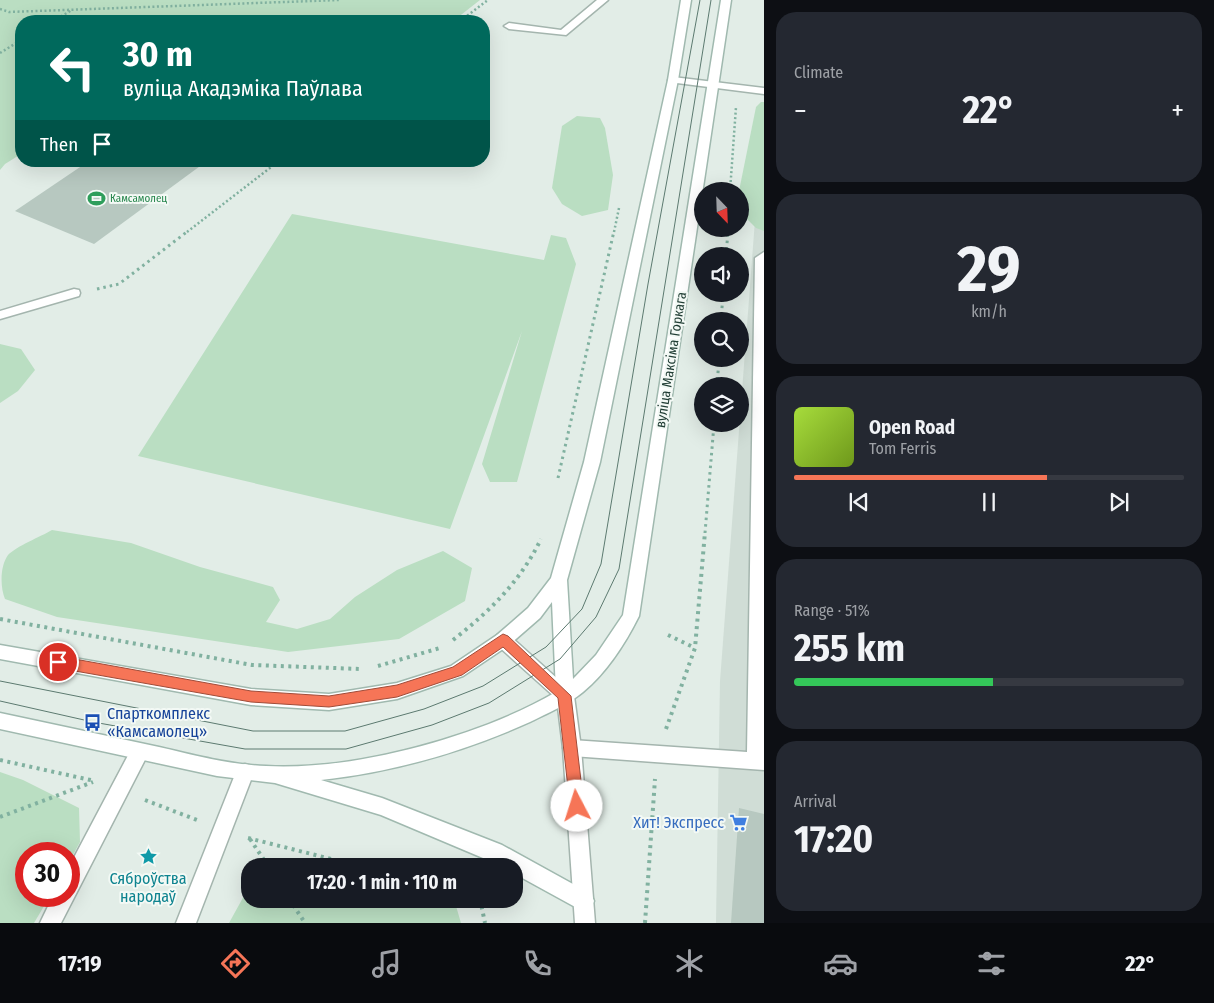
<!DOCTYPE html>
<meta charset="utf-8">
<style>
body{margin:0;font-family:"Fira Sans Condensed",sans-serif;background:#242831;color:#f1f3f6;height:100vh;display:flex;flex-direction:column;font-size:19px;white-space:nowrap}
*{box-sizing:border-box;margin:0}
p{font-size:16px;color:#9ea1a6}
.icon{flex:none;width:28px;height:28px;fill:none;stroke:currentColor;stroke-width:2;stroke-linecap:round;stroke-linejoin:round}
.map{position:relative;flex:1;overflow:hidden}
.details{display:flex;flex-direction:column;gap:12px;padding:12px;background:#0d0f14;width:450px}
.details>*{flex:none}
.hud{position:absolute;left:15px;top:15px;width:475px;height:152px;border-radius:20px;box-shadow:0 5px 20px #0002;background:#00695c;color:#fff;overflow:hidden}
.needle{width:32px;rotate:157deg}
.tools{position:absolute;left:694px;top:182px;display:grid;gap:10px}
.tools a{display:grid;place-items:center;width:55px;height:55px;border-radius:50%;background:#171b24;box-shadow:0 5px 20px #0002;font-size:25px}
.speed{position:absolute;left:15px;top:842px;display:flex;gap:10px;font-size:25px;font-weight:700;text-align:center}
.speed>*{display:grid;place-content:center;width:65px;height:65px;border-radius:50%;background:#171b24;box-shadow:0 5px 20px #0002;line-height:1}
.speed .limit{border:8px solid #d22;background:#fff;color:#111}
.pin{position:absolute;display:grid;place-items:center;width:42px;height:42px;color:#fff;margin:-21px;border:2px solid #fff;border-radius:50%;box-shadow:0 1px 5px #0007}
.me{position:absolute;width:55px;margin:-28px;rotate:355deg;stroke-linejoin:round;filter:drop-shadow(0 0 4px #0008)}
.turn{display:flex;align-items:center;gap:18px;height:105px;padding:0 25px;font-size:22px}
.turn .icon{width:65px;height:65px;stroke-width:2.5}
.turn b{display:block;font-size:35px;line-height:42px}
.then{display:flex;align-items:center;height:48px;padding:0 25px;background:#0003;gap:10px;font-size:19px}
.big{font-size:38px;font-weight:700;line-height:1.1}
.details .widget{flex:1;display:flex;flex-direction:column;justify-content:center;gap:8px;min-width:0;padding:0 18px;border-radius:20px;background:#242831}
.details .dial{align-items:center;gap:0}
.dial b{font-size:65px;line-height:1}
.song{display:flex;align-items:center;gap:15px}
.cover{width:60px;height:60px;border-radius:8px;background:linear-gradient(135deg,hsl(80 70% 55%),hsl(80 70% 35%))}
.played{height:5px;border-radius:2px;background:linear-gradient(90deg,#f67557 65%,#363941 65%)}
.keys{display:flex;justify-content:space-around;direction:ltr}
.heat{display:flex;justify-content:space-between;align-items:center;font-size:28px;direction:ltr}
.charge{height:8px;border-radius:4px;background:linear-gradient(90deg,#34c759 51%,#363941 0)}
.trip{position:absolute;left:241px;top:858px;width:282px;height:50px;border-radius:20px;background:#171b24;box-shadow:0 5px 20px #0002;font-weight:700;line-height:50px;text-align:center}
.tab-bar{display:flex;height:80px;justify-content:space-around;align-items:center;background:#090b0e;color:#9ea1a6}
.tab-bar .icon{width:35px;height:35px}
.tab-bar .current{color:#f67557}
.tab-bar b{font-size:22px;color:#f1f3f6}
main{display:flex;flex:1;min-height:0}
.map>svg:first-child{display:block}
.built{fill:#d0ddd6}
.green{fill:#badec2}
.building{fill:#b7c8c0}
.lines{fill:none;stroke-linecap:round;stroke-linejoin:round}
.service-casing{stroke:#a4b5ae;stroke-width:3}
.minor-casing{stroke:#a4b5ae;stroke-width:3}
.secondary-casing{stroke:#a0b9af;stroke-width:3}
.path-far2{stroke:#81b1a0;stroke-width:2.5;stroke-dasharray:2 2.5;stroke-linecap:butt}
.path-far1{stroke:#81b1a0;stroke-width:3;stroke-dasharray:2.5 4;stroke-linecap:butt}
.path{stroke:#81b1a0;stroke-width:4;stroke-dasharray:3 4.5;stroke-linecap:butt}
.service{fill:#fff;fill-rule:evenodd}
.minor{fill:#fff;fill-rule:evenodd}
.secondary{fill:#fff;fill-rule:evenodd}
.tram{stroke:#5c7a70;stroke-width:1}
.route{fill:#f67557;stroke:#a04c39}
.labels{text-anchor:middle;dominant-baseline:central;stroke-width:4;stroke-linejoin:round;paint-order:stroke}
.far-leisure-label{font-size:11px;fill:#27864d;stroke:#f3f9f5;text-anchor:start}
.street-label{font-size:14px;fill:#213e35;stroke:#f3f9f5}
.near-transit-label{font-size:16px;fill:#164399;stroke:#f3f9f5;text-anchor:start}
.near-shop-label{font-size:16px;fill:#366cbe;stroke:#f3f9f5;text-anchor:end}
.near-culture-label{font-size:16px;fill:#0d838f;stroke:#f3f9f5}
</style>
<main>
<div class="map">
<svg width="764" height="923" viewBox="0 0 764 923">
<rect width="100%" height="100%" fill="#e2ede7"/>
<!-- built -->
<polygon class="built" points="756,207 764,208 764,923 716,923 720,681"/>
<!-- green -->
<g class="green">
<polygon points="0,0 480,0 457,18 456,21 21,21 21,154 5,164 0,170"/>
<polygon points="761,102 764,102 764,231 756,228 740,212 739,191 756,107"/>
<polygon points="577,116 600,118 605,128 613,175 608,210 582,216 562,204 552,188 562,126"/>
<polygon points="292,214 544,260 551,235 566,238 576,264 517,482 490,482 482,464 522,331 450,529 138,456"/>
<polygon points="0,344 21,349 35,370 18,391 0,403"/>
<path d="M52,530L131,543L200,567L273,587L280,600L266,622L297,629L330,619L355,597L397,570L443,551L472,568L465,601L399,639L288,652L57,617L5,599C0,587 0,566 8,555C17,546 40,537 52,530Z"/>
<polygon points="0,772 23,780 79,808 80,842 69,862 69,854 26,854 26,896 50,896 34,923 0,923"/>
<polygon points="250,885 250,899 430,899 456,906 461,923 229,923"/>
</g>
<!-- building -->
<g class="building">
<polygon points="89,161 207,161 94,244 15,211"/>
<polygon points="739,808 764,814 764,923 731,923"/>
</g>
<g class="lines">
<defs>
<g id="service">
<polygon points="597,0 608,0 566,35 509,29 504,26 509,23 561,30"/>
<polygon points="764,252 764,770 572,756 565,754 563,748 565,742 572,740 747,752 755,258"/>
<polygon points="74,289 79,290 80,293 79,296 0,319 0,311"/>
<polygon points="140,744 147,746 149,752 61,923 40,923 53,896 69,896 69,867 133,746"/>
<polygon points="245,764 252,766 254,772 196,923 176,923 236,772 238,766"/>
</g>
<g id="minor">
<polygon points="673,77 764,88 764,94 669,82 668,80"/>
<polygon points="503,633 509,635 571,691 574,696 581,748 595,923 575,923 563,748 557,699 497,645 494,640 497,635"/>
</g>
<path id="secondary" d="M681,0H691L678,80L600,462L567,580L573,679L596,655L623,615L721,0H731L639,616C625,644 607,672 583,692C567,705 548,713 530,722C463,752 394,772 321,780L382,798L502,845L591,894L594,901L591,908L584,911L577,908L515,874V866H502L381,815L275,783L217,776L0,729V713C53,724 106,736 159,747C194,755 230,765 266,766C354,771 481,736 556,692L552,602L540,618L509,645L463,676L397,699L329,710L251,705L0,659V645L251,689L329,694L397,683L451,666L497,635L528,608L551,578L584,462L668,80Z"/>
</defs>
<!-- service casing -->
<use href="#service" class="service-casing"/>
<!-- minor casing -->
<use href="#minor" class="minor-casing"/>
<!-- secondary casing -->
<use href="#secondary" class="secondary-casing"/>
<!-- path-far2 -->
<g class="path-far2">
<polyline points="0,9 9,12 339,0"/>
<polyline points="53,21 72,10"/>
<polyline points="460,21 488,0"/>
<polyline points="0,53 21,40"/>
<polyline points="730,191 736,107"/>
<polyline points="187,232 279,161"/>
<polyline points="614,232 619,208"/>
<polyline points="728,232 728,229"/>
</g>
<!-- path-far1 -->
<g class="path-far1">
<polyline points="726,256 728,231"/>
<polyline points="97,289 119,284 188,231"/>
<polyline points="721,321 723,294"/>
<polyline points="717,386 719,359"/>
<polyline points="558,478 614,231"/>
<polyline points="705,533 714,424"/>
</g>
<!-- path -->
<g class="path">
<polyline points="0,619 252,665 360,669"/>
<polyline points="668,635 695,648"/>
<path d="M453,640C490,611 520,582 541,539"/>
<polyline points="378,666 440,648"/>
<polyline points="666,729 695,648 705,532"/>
<polyline points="0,760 95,781"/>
<polyline points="145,800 197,820"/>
<polyline points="0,817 93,782"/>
<polyline points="248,838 359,866"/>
<polyline points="250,839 268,866"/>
<polyline points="289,899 305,923"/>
<polyline points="480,899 485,923"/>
<polyline points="645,923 655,779"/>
</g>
<!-- service -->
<use href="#service" class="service"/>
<!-- minor -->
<use href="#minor" class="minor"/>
<!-- secondary -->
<use href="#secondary" class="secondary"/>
<!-- tram -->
<g class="tram">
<polyline points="0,681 253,731 345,731 424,709 483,686 546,647 582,609 601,564 648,284 700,0"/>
<polyline points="0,701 93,722 245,749 346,749 432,725 489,703 560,659 596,617 619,569 711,0"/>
</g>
</g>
<!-- route -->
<polygon class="route" points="503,634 508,636 571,696 584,806 582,810 577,812 572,810 570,806 558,698 503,647 462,675 397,697 329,707 251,702 58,668 53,666 51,662 53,658 58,656 251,691 329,696 397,685 453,667"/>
<!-- icons -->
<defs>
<symbol id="stadium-bare" viewBox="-9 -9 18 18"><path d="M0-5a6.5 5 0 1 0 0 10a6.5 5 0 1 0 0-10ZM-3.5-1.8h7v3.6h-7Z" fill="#2e9e5b" stroke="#f3f9f5" stroke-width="2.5" paint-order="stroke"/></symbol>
<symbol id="bus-bare" viewBox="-9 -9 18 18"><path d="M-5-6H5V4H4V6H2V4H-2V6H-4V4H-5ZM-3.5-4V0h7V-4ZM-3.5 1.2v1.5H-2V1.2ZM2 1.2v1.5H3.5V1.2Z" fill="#1a4fb4" stroke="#f3f9f5" stroke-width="2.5" paint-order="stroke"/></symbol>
<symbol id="supermarket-bare" viewBox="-9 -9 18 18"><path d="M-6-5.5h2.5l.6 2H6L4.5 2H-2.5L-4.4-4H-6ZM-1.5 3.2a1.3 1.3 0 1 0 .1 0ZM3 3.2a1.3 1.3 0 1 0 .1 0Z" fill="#3f7fe0" stroke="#f3f9f5" stroke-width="2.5" paint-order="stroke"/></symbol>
<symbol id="sight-bare" viewBox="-9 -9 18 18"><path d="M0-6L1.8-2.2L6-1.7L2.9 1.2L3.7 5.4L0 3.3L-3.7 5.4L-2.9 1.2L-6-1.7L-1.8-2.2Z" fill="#0f9aa8" stroke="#f3f9f5" stroke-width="2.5" paint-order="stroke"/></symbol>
</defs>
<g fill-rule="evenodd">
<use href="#stadium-bare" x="84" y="186" width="25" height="25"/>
<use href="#bus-bare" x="80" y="710" width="25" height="25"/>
<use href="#supermarket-bare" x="726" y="810" width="25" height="25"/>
<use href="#sight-bare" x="136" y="844" width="25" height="25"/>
</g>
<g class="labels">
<!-- far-leisure labels -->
<g class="far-leisure-label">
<text x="110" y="198">Камсамолец</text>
</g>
<!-- street labels -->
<g class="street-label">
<text transform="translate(671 360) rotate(-81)">вуліца Максіма Горкага</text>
</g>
<!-- near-transit labels -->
<g class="near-transit-label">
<text x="107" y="713">Спарткомплекс<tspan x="107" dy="18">«Камсамолец»</tspan></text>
</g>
<!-- near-shop labels -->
<g class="near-shop-label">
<text x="724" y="822">Хит! Экспресс</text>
</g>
<!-- near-culture labels -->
<g class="near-culture-label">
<text x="148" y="878">Сяброўства<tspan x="148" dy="18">народаў</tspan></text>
</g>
</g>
</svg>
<div class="tools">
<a><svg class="needle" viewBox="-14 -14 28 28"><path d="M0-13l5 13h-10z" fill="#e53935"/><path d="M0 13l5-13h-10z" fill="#9ea1a6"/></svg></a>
<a><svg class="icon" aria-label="sound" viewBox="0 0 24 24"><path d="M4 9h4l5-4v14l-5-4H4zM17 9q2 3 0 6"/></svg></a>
<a><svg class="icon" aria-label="search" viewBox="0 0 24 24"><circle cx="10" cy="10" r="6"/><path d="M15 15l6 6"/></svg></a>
<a><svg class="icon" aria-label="layers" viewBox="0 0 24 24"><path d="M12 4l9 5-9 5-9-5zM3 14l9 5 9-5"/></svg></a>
</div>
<div class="speed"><div class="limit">30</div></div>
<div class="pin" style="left:58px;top:662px;background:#d93025"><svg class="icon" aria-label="arrive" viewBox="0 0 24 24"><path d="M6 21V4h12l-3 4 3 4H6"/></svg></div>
<svg class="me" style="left:577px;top:806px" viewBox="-20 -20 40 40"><circle r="19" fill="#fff"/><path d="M0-13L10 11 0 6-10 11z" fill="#f67557"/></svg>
<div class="trip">17:20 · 1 min · 110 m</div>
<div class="hud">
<div class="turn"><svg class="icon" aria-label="left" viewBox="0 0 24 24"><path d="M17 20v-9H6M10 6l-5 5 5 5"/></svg><div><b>30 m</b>вуліца Акадэміка Паўлава</div></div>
<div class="then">Then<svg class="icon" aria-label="arrive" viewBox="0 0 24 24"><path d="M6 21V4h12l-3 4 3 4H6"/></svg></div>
</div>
</div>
<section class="details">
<div class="widget"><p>Climate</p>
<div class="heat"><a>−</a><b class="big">22°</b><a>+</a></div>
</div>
<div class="widget dial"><b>29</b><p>km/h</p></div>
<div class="widget">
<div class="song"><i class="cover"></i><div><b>Open Road</b><p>Tom Ferris</p></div></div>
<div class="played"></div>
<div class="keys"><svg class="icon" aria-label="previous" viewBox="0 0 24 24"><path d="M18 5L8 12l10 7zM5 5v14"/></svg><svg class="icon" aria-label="pause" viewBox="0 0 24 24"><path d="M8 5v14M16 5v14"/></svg><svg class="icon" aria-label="next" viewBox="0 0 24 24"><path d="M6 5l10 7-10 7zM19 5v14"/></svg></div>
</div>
<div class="widget"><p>Range · 51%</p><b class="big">255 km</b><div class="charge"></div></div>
<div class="widget"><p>Arrival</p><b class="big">17:20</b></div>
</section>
</main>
<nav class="tab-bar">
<b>17:19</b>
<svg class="icon current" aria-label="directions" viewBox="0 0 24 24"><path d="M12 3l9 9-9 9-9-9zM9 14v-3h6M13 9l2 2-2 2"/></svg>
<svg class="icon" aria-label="music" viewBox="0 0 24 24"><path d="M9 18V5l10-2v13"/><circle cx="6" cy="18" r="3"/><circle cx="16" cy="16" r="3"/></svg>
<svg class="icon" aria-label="phone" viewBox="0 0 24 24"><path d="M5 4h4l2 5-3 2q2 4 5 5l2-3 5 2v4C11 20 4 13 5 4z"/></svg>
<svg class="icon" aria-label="climate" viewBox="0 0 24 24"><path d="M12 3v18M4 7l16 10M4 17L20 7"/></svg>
<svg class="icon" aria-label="car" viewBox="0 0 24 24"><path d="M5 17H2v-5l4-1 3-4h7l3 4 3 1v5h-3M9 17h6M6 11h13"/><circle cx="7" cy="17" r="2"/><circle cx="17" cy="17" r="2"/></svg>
<svg class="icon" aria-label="filters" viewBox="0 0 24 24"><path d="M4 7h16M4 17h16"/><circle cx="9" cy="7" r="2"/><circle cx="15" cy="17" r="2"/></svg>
<b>22°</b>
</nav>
